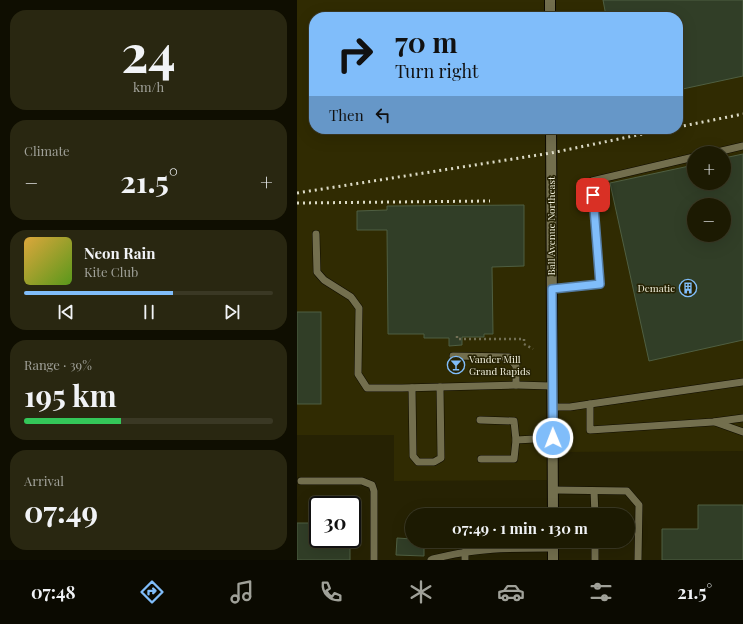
<!DOCTYPE html>
<meta charset="utf-8">
<style>
body{margin:0;font-family:"Playfair Display",serif;background:#292711;color:#f1f3f6;height:100vh;display:flex;flex-direction:column;font-size:15px;white-space:nowrap}
*{box-sizing:border-box;margin:0}
p{font-size:13px;color:#a0a199}
.icon{flex:none;width:22px;height:22px;fill:none;stroke:currentColor;stroke-width:2;stroke-linecap:round;stroke-linejoin:round}
.map{position:relative;flex:1;overflow:hidden}
.sheet{display:flex;flex-direction:column;gap:10px;padding:10px;background:#0f0e01;width:297px}
.sheet>*{flex:none}
.guide{position:absolute;left:12px;top:12px;width:374px;height:122px;border-radius:16px;box-shadow:0 4px 16px #0002,0 0 0 1px #3a3824;background:#80bdfa;color:#111;overflow:hidden}
.fabs{position:absolute;left:390px;top:146px;display:grid;gap:8px}
.fabs a{display:grid;place-items:center;width:44px;height:44px;border-radius:50%;background:#1c1a02;box-shadow:0 4px 16px #0002,0 0 0 1px #3a3824;font-size:20px}
.speed{position:absolute;left:12px;top:496px;display:flex;gap:8px;font-size:20px;font-weight:700;text-align:center}
.speed>*{display:grid;place-content:center;width:52px;height:52px;border-radius:50%;background:#1c1a02;box-shadow:0 4px 16px #0002,0 0 0 1px #3a3824;line-height:1}
.speed .limit{border:2px solid #111;border-radius:6px;background:#fff;color:#111}
.pin{position:absolute;display:grid;place-items:center;width:34px;height:34px;color:#fff;margin:-17px;border-radius:8px;box-shadow:0 2px 6px #0006}
.me{position:absolute;width:44px;margin:-22px;rotate:359deg;stroke-linejoin:round;filter:drop-shadow(0 0 3px #0008)}
.turn{display:flex;align-items:center;gap:14px;height:84px;padding:0 20px;font-size:18px}
.turn .icon{width:52px;height:52px;stroke-width:2.5}
.turn b{display:block;font-size:28px;line-height:34px}
.then{display:flex;align-items:center;height:38px;padding:0 20px;background:#0003;gap:8px;font-size:15px}
.big{font-size:30px;font-weight:700;line-height:1.1}
.sheet .card{flex:1;display:flex;flex-direction:column;justify-content:center;gap:6px;min-width:0;padding:0 14px;border-radius:16px;background:#292711}
.sheet .dial{align-items:center;gap:0}
.dial b{font-size:52px;line-height:1}
.song{display:flex;align-items:center;gap:12px}
.cover{width:48px;height:48px;border-radius:6px;background:linear-gradient(135deg,hsl(40 70% 55%),hsl(90 70% 35%))}
.played{height:4px;border-radius:2px;background:linear-gradient(90deg,#80bdfa 60%,#3a3824 60%)}
.keys{display:flex;justify-content:space-around;direction:ltr}
.heat{display:flex;justify-content:space-between;align-items:center;font-size:22px;direction:ltr}
.charge{height:6px;border-radius:3px;background:linear-gradient(90deg,#34c759 39%,#3a3824 0)}
.trip{position:absolute;left:108px;top:508px;width:230px;height:40px;border-radius:20px;background:#1c1a02;box-shadow:0 4px 16px #0002,0 0 0 1px #3a3824;font-weight:700;line-height:40px;text-align:center}
.tabs{display:flex;height:64px;justify-content:space-around;align-items:center;background:#0b0a01;color:#a0a199}
.tabs .icon{width:28px;height:28px}
.tabs .on{color:#80bdfa}
.tabs b{font-size:18px;color:#f1f3f6}
main{display:flex;flex:1;min-height:0}
.map>svg:first-child{display:block}
.built{fill:#302b02;fill-rule:evenodd}
.building{fill:#313e27;stroke:#4f5f42;fill-rule:evenodd}
.lines{fill:none;stroke-linecap:round;stroke-linejoin:round}
.lane-casing{stroke:#0e0b00;stroke-width:8}
.street-casing{stroke:#0e0b00;stroke-width:12}
.path{stroke:#726f55;stroke-width:2.5;stroke-dasharray:2 3;stroke-linecap:butt}
.lane{stroke:#736f4e;stroke-width:7}
.street{stroke:#736f4e;stroke-width:10}
.rail{stroke:#dcdbc6;stroke-width:3;stroke-dasharray:2 4;stroke-linecap:butt}
.route-casing{stroke:#537ba2;stroke-width:10}
.route{stroke:#80bdfa;stroke-width:7}
.labels{text-anchor:middle;dominant-baseline:central;stroke-width:3;stroke-linejoin:round;paint-order:stroke}
.street-label{font-size:10px;fill:#f2f1de;stroke:#262203}
.poi-label{font-size:10px;fill:#f2f1de;stroke:#262203;text-anchor:end}
</style>
<main>
<section class="sheet">
<div class="card dial"><b>24</b><p>km/h</p></div>
<div class="card"><p>Climate</p>
<div class="heat"><a>−</a><b class="big">21.5°</b><a>+</a></div>
</div>
<div class="card">
<div class="song"><i class="cover"></i><div><b>Neon Rain</b><p>Kite Club</p></div></div>
<div class="played"></div>
<div class="keys"><svg class="icon" aria-label="previous" viewBox="0 0 24 24"><path d="M18 5L8 12l10 7zM5 5v14"/></svg><svg class="icon" aria-label="pause" viewBox="0 0 24 24"><path d="M8 5v14M16 5v14"/></svg><svg class="icon" aria-label="next" viewBox="0 0 24 24"><path d="M6 5l10 7-10 7zM19 5v14"/></svg></div>
</div>
<div class="card"><p>Range · 39%</p><b class="big">195 km</b><div class="charge"></div></div>
<div class="card"><p>Arrival</p><b class="big">07:49</b></div>
</section>
<div class="map">
<svg width="446" height="560" viewBox="0 0 446 560">
<rect width="100%" height="100%" fill="#262203"/>
<!-- built -->
<path class="built" d="M0,0H446V451L256,452V480L97,481V435H0ZM17,17H381V129H17ZM397,153H427V183H397ZM397,205H427V235H397Z"/>
<!-- building -->
<g class="building">
<polygon points="306,0 446,0 446,76 381,90 381,17 319,17 319,15 309,16"/>
<path d="M446,154V340L352,361L313,183L397,165V183H427V158ZM397,205H427V235H397Z"/>
<polygon points="227,205 227,266 195,267 196,334 187,334 187,337 165,337 165,345 152,346 152,338 127,338 127,334 91,334 90,230 60,230 60,211 90,210 90,206"/>
<rect x="0" y="312" width="24" height="92"/>
<polygon points="401,505 446,505 446,560 365,560 365,529 401,529"/>
<polygon points="0,523 21,523 21,539 53,539 53,560 0,560"/>
<polygon points="100,538 115,539 115,541 127,541 127,556 99,555"/>
</g>
<g class="lines">
<defs>
<g id="lane">
<polyline points="416,153 446,146"/>
<polyline points="19,234 20,272 27,280 54,297 62,308 61,374 70,388 105,388 219,385 219,366 212,357 156,356"/>
<polyline points="255,289 303,284 295,181 397,157"/>
<polyline points="219,385 255,386"/>
<polyline points="115,388 116,456 121,462 137,462 144,458 143,387"/>
<polyline points="293,404 293,430 416,422 446,418"/>
<polyline points="255,407 273,407 293,404 446,382"/>
<polyline points="183,420 217,421 219,440 217,459 184,459"/>
<polyline points="418,422 446,432"/>
<polyline points="219,440 256,438"/>
<polyline points="4,481 65,481 75,485 77,491 77,560"/>
<polyline points="256,490 330,491 342,505 341,560"/>
<polyline points="297,491 298,515"/>
<polyline points="298,541 298,560"/>
<polyline points="168,552 168,560"/>
<path d="M134,560L136,559C177,548 214,548 256,548"/>
</g>
<g id="street">
<polyline points="253,0 253,17"/>
<polyline points="254,129 256,515"/>
<polyline points="256,541 256,560"/>
</g>
</defs>
<!-- lane casing -->
<use href="#lane" class="lane-casing"/>
<!-- street casing -->
<use href="#street" class="street-casing"/>
<!-- path -->
<polyline class="path" points="160,336 160,339 227,339 227,344 236,349"/>
<!-- lane -->
<use href="#lane" class="lane"/>
<!-- street -->
<use href="#street" class="street"/>
<!-- rail -->
<g class="rail">
<polyline points="381,127 446,114"/>
<polyline points="0,193 254,153 370,129"/>
<polyline points="0,203 193,201"/>
</g>
</g>
<g class="lines">
<defs>
<polyline id="route" points="256,438 255,289 303,284 296,195"/>
</defs>
<!-- route casing -->
<use href="#route" class="route-casing"/>
<!-- route -->
<use href="#route" class="route"/>
</g>
<!-- icons -->
<defs>
<symbol id="building-ring" viewBox="-11 -11 22 22"><circle r="9.5" fill="#262203" stroke="#80bdfa" stroke-width="1.5"/><path d="M-4-6H4V6H1V3H-1V6H-4ZM-2.5-4.3h1.7v1.8h-1.7ZM.8-4.3h1.7v1.8H.8ZM-2.5-1h1.7V.8h-1.7ZM.8-1h1.7V.8H.8Z" fill="#80bdfa"/></symbol>
<symbol id="bar-ring" viewBox="-11 -11 22 22"><circle r="9.5" fill="#262203" stroke="#80bdfa" stroke-width="1.5"/><path d="M-6-5H6L.8 .8V4.5H3.5V6h-7V4.5H-.8V.8Z" fill="#80bdfa"/></symbol>
</defs>
<g fill-rule="evenodd">
<use href="#building-ring" x="381" y="278" width="20" height="20"/>
<use href="#bar-ring" x="149" y="355" width="20" height="20"/>
</g>
<g class="labels">
<!-- street labels -->
<g class="street-label">
<text transform="translate(254 226) rotate(-90)">Ball Avenue Northeast</text>
</g>
<!-- poi labels -->
<g class="poi-label">
<text x="378" y="288">Dematic</text>
<text x="172" y="359" text-anchor="start">Vander Mill<tspan x="172" dy="12">Grand Rapids</tspan></text>
</g>
</g>
</svg>
<div class="fabs">
<a>+</a>
<a>−</a>
</div>
<div class="speed"><div class="limit">30</div></div>
<div class="pin" style="left:296px;top:195px;background:#d93025"><svg class="icon" aria-label="arrive" viewBox="0 0 24 24"><path d="M6 21V4h12l-3 4 3 4H6"/></svg></div>
<svg class="me" style="left:256px;top:438px" viewBox="-20 -20 40 40"><circle r="17" fill="#80bdfa" stroke="#fff" stroke-width="3"/><path d="M0-11L8 9 0 5-8 9z" fill="#fff"/></svg>
<div class="trip">07:49 · 1 min · 130 m</div>
<div class="guide">
<div class="turn"><svg class="icon" aria-label="right" viewBox="0 0 24 24"><path d="M7 20v-9h11M14 6l5 5-5 5"/></svg><div><b>70 m</b>Turn right</div></div>
<div class="then">Then<svg class="icon" aria-label="left" viewBox="0 0 24 24"><path d="M17 20v-9H6M10 6l-5 5 5 5"/></svg></div>
</div>
</div>
</main>
<nav class="tabs">
<b>07:48</b>
<svg class="icon on" aria-label="directions" viewBox="0 0 24 24"><path d="M12 3l9 9-9 9-9-9zM9 14v-3h6M13 9l2 2-2 2"/></svg>
<svg class="icon" aria-label="music" viewBox="0 0 24 24"><path d="M9 18V5l10-2v13"/><circle cx="6" cy="18" r="3"/><circle cx="16" cy="16" r="3"/></svg>
<svg class="icon" aria-label="phone" viewBox="0 0 24 24"><path d="M5 4h4l2 5-3 2q2 4 5 5l2-3 5 2v4C11 20 4 13 5 4z"/></svg>
<svg class="icon" aria-label="climate" viewBox="0 0 24 24"><path d="M12 3v18M4 7l16 10M4 17L20 7"/></svg>
<svg class="icon" aria-label="car" viewBox="0 0 24 24"><path d="M5 17H2v-5l4-1 3-4h7l3 4 3 1v5h-3M9 17h6M6 11h13"/><circle cx="7" cy="17" r="2"/><circle cx="17" cy="17" r="2"/></svg>
<svg class="icon" aria-label="filters" viewBox="0 0 24 24"><path d="M4 7h16M4 17h16"/><circle cx="9" cy="7" r="2"/><circle cx="15" cy="17" r="2"/></svg>
<b>21.5°</b>
</nav>
